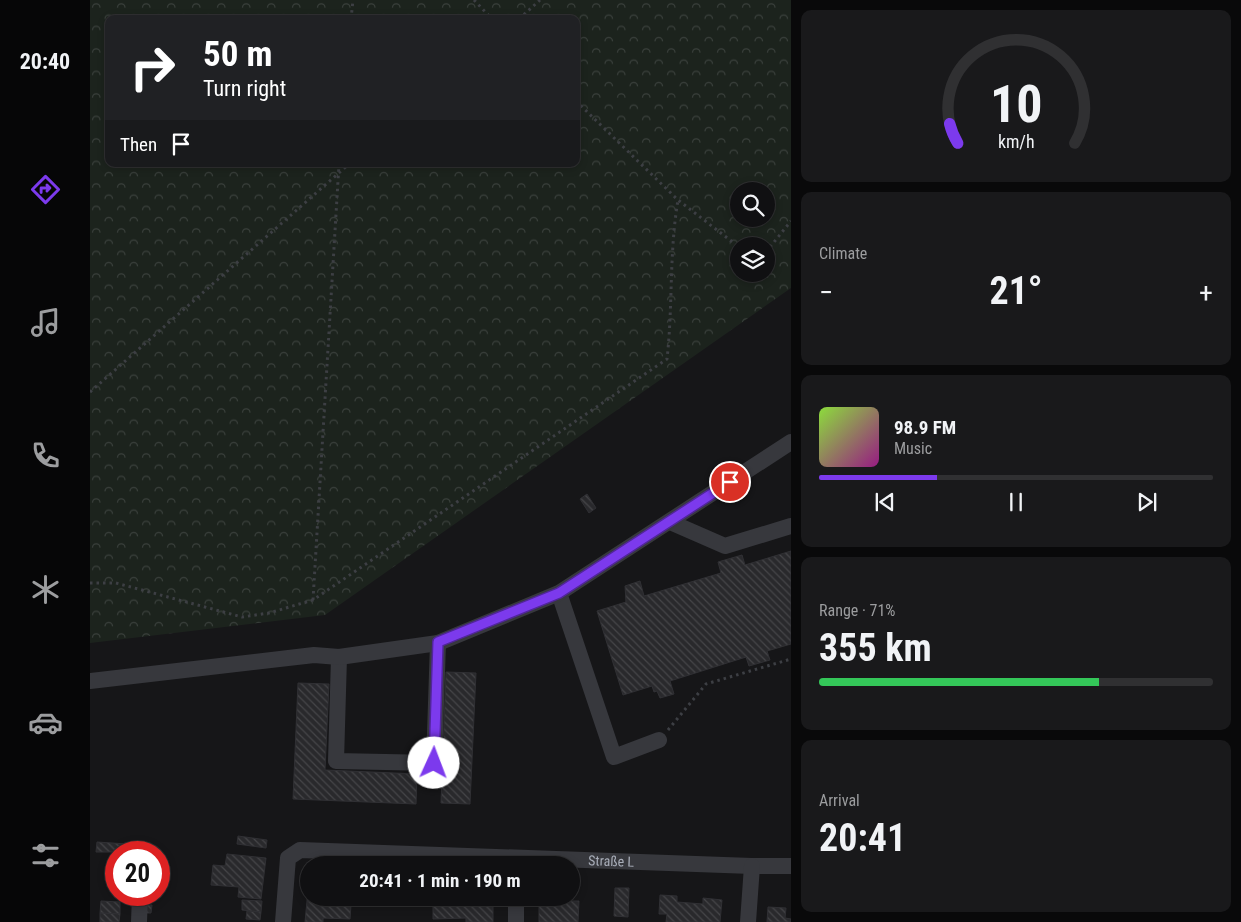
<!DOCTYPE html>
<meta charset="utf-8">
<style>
body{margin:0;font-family:"Roboto Condensed",sans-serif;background:#19191b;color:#f1f3f6;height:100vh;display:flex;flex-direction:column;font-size:19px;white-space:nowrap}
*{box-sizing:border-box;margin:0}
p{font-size:16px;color:#9c9d9f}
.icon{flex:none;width:28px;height:28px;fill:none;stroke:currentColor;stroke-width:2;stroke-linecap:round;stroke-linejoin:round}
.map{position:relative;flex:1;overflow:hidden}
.sheet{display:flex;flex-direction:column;gap:10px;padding:10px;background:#09090a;width:450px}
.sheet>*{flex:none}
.banner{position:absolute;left:15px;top:15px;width:475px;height:152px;border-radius:10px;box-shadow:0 2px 8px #0003,0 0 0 1px #303032;background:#202124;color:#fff;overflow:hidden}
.tools{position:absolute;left:640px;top:182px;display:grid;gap:10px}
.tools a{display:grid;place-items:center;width:45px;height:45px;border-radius:50%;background:#101012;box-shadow:0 2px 8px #0003,0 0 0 1px #303032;font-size:25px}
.speed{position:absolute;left:15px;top:841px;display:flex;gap:10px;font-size:25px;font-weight:700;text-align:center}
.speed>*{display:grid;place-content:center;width:65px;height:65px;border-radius:50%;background:#101012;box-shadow:0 2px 8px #0003,0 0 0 1px #303032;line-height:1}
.speed .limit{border:8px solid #d22;background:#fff;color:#111}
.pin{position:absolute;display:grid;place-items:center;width:42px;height:42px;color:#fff;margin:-21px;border:2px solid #fff;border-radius:50%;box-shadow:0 1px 5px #0007}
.me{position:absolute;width:55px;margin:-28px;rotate:2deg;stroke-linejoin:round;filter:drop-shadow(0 0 4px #0008)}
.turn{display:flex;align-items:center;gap:18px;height:105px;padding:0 15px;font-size:22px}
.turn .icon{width:65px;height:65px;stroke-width:2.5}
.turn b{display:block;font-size:35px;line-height:42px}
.then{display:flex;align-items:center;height:48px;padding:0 15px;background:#0003;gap:10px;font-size:19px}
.big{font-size:38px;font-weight:700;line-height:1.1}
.sheet .tile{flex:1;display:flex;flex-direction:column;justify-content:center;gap:8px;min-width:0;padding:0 18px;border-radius:10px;background:#19191b}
.sheet .dial{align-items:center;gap:0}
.dial svg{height:130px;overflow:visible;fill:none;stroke:#303032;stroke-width:7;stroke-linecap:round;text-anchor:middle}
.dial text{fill:#f1f3f6;stroke:none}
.song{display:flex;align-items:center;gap:15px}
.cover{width:60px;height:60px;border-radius:8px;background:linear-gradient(135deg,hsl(90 70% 55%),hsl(310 70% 35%))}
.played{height:5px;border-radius:2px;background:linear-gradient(90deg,#7c3aed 30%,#303032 30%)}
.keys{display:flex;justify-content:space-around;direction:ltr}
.heat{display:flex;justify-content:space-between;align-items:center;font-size:28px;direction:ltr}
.charge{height:8px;border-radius:4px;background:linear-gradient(90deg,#34c759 71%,#303032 0)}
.trip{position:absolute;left:210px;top:856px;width:280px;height:50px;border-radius:25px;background:#101012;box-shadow:0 2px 8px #0003,0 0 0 1px #303032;font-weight:700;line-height:50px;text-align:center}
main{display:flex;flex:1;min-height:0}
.tab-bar{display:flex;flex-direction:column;width:90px;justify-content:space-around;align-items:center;background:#060607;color:#9c9d9f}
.tab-bar .icon{width:35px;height:35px}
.tab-bar .on{color:#7c3aed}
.tab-bar b{font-size:22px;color:#f1f3f6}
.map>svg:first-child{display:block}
.forest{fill:url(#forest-crowns);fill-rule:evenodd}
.building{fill:url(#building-back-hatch);stroke:#303034}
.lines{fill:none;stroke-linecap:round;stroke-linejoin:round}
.path{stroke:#3d3f44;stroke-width:3;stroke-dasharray:2.5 4;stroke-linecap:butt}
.minor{stroke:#37383d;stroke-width:16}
.route-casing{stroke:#51269a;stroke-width:12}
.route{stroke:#7c3aed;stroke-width:9}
.labels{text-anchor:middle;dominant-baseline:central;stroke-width:5;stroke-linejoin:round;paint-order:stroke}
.street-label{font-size:14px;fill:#a8adb8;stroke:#111113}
</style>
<main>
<nav class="tab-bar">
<b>20:40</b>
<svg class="icon on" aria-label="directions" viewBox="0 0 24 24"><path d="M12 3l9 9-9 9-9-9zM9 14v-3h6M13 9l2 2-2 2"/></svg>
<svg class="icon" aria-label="music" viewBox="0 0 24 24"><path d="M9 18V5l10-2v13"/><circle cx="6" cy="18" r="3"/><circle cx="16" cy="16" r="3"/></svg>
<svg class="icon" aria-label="phone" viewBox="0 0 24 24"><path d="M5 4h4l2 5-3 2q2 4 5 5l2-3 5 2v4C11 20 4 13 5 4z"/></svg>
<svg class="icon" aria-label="climate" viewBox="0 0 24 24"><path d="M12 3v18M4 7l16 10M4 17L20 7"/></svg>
<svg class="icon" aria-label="car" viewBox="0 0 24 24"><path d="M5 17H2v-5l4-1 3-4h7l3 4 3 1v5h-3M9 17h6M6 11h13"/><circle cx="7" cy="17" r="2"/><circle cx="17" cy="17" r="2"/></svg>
<svg class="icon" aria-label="filters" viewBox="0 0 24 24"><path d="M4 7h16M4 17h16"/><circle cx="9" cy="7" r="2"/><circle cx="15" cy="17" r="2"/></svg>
</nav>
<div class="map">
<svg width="701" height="922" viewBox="0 0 701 922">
<defs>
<pattern id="forest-crowns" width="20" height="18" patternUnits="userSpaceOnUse" patternTransform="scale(1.25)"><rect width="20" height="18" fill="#1c231d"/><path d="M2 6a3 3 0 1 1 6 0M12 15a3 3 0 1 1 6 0" fill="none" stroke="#3a403c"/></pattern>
<pattern id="building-back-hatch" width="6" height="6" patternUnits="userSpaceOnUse" patternTransform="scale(1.25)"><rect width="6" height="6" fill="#29292c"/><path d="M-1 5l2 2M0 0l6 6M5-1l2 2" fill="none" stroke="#454548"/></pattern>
</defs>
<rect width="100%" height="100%" fill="#161618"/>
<!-- forest -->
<path class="forest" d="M0,0H701V288L235,615L0,643ZM19,19H486V164H19ZM649,191H676V219H649ZM649,246H676V274H649Z"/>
<!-- building -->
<g class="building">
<polygon points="497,494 506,508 499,513 490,499"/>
<polygon points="701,551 701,644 677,651 680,660 659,666 656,657 580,681 584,694 570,698 567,691 564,692 562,686 533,695 507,611 536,602 535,586 550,581 554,596 631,573 628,562 652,555 655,565"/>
<polygon points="356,672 386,673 380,804 351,803"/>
<polygon points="208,683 239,684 235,770 327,774 326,804 203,799"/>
<polygon points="148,836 177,840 176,848 147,844"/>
<polygon points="7,842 37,844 36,852 6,852"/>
<polygon points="137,854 176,858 171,899 148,897 149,887 121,885 123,865 135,866"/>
<polygon points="218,885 219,898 257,898 256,905 217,901"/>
<polygon points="525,888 539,888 538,917 524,916"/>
<polygon points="570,895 587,896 587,902 613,904 613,898 632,900 630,922 576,922 577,914 569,914"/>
<polygon points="378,898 403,898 403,922 376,922 376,918 343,919 343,903 378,903"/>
<polygon points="449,898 468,898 468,901 489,901 488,922 449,922"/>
<polygon points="152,900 172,901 171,912 152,910"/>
<polygon points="11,901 30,902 30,914 10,913"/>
<polygon points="217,901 261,905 260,919 233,918 233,922 215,922"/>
<polygon points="57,905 62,905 61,913 56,913"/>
<polygon points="678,907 696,908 695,918 701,919 701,922 677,922"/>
<polygon points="157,911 171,912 170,920 156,919"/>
<polygon points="10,913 30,914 29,922 10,922"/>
</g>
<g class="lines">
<!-- path -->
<g class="path">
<polyline points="384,0 402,19"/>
<polyline points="261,19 263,0"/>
<polyline points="429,19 450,0"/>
<polyline points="486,101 588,200 649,247"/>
<polyline points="676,252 701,221"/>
<polyline points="0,392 259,164"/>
<path d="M0,583H26L152,617L179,613L223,600L577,359C583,306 579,253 588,200"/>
<polyline points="223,600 249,164"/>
<polyline points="578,730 616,684 701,659"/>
</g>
<!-- minor -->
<g class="minor">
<polyline points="580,522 635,546 701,526"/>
<polyline points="469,593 524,757 569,740"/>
<polyline points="249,657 246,761 344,763 348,643"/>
<polyline points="0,681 224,655 249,657 348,643 469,593 701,442"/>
<polyline points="52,852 52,851"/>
<polyline points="49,922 50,895"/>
<path id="s1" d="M193,922L198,858L210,850L662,866H701"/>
<polyline points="426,922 426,898"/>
<polyline points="658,922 662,866"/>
</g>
</g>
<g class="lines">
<defs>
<polyline id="route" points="344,763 348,642 469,593 640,482"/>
</defs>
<!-- route casing -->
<use href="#route" class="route-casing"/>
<!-- route -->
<use href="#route" class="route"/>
</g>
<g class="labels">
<!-- street labels -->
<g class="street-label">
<text stroke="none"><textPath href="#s1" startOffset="390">Straße L</textPath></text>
</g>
</g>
</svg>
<div class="tools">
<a><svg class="icon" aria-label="search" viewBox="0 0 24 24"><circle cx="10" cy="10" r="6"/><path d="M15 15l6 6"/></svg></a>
<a><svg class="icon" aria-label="layers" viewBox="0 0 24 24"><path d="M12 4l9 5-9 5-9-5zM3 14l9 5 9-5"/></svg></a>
</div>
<div class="speed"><div class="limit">20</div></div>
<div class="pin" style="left:640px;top:482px;background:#d93025"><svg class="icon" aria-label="arrive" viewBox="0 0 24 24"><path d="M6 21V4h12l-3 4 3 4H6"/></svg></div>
<svg class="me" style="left:344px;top:763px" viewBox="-20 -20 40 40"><circle r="19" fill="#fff"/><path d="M0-13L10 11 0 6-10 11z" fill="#7c3aed"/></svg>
<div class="trip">20:41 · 1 min · 190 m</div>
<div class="banner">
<div class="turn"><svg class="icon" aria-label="right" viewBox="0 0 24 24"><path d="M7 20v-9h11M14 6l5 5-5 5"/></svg><div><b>50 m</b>Turn right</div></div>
<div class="then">Then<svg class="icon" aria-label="arrive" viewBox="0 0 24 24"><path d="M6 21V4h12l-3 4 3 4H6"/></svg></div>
</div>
</div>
<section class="sheet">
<div class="tile dial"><svg viewBox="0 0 100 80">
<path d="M14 69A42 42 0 1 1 86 69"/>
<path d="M14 69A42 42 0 0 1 9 57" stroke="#7c3aed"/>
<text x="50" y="56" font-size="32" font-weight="700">10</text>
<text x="50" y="72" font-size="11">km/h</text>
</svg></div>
<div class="tile"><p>Climate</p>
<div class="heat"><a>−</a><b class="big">21°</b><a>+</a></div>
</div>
<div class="tile">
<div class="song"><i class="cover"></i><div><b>98.9 FM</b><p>Music</p></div></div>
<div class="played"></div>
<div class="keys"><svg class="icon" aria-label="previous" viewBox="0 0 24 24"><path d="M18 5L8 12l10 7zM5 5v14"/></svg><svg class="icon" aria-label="pause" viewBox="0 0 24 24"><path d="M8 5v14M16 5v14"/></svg><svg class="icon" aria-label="next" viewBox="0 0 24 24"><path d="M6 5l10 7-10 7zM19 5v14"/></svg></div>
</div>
<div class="tile"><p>Range · 71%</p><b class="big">355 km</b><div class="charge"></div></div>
<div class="tile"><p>Arrival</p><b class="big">20:41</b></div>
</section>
</main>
